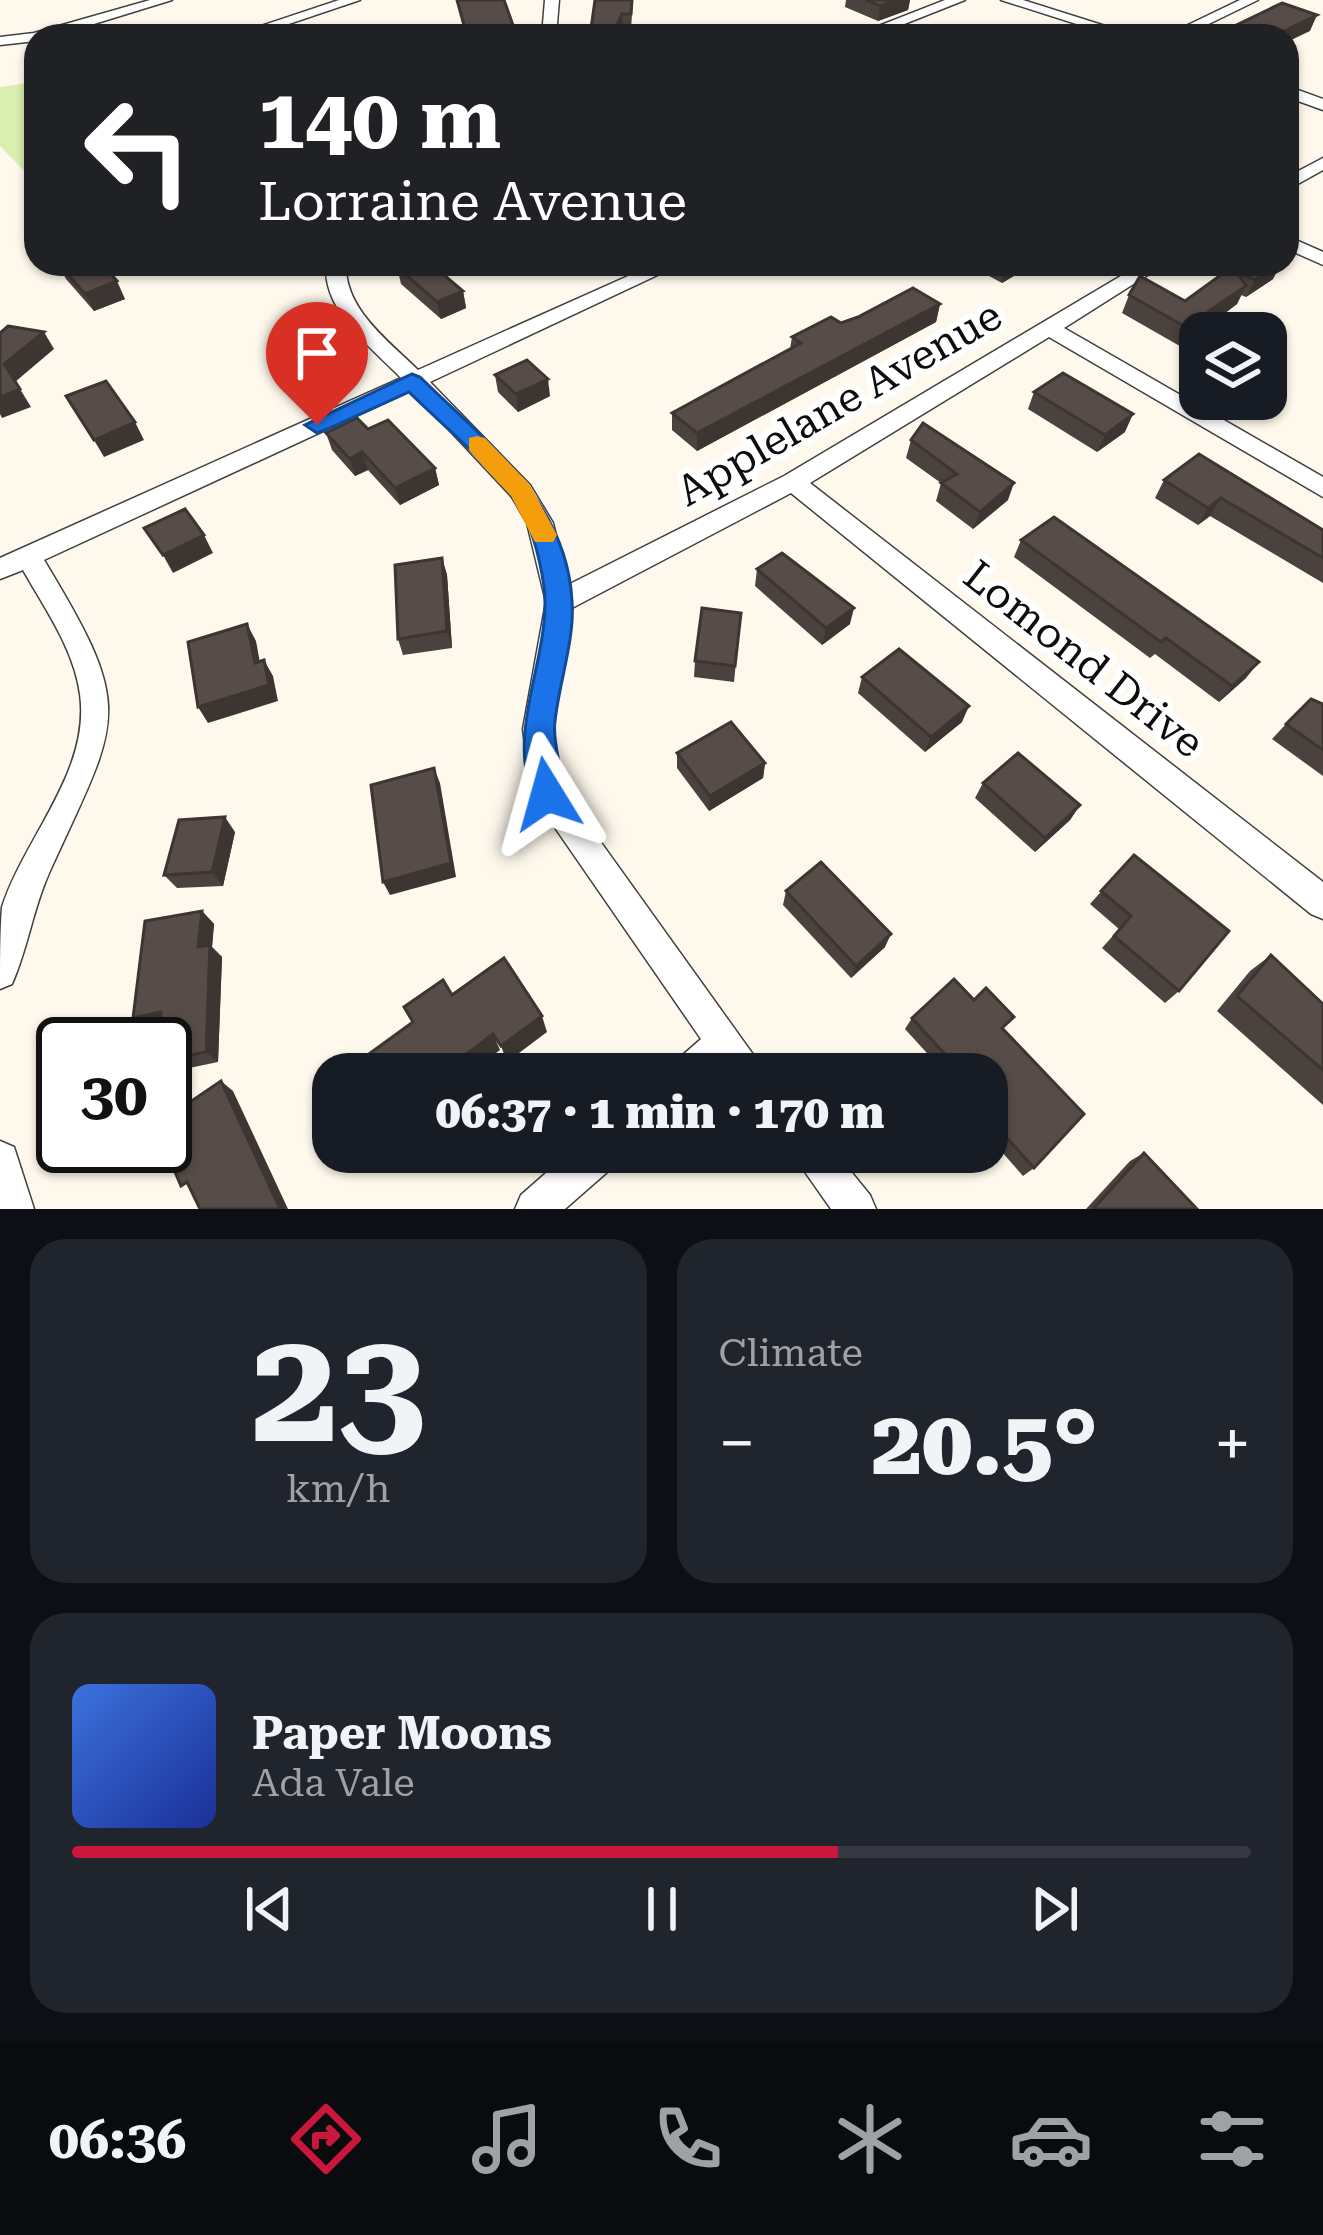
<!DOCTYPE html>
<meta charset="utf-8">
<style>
body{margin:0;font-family:"Roboto Serif",serif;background:#20242c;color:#f1f3f6;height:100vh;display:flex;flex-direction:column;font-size:45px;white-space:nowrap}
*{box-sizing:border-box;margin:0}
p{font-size:39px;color:#9ea1a6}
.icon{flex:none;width:66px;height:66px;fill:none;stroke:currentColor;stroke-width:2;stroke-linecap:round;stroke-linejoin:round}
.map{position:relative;height:1209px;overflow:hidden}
.details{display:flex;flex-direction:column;gap:30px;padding:30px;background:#0d0f14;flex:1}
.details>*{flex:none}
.banner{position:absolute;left:24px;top:24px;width:1275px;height:252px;border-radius:36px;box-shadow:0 3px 9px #0004;background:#202124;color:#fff;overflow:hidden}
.buttons{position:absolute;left:1179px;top:312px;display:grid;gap:24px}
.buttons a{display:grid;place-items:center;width:108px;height:108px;border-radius:24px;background:#171b24;box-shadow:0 3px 9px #0004;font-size:60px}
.speed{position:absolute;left:36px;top:1017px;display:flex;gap:24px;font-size:60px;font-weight:700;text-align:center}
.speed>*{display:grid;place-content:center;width:156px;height:156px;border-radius:50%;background:#171b24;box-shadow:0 3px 9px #0004;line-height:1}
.speed .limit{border:6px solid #111;border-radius:18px;background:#fff;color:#111}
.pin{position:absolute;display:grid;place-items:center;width:102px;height:102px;color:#fff;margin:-123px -51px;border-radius:50% 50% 50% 0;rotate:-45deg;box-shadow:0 0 12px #0007}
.pin .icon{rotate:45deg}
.me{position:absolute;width:132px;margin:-66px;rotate:352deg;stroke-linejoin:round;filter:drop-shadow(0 0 9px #0008)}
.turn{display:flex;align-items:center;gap:42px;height:252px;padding:0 36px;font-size:54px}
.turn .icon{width:156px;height:156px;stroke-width:2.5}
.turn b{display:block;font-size:84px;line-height:102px}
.big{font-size:90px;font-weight:800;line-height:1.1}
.details .tile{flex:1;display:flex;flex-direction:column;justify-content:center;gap:18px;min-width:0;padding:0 42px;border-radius:36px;background:#20242c}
.details .dial{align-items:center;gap:0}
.dial b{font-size:156px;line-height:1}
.song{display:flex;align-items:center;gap:36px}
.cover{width:144px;height:144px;border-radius:18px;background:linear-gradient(135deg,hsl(220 70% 55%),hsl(230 70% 35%))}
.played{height:12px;border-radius:6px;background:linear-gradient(90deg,#cc173c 65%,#363941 65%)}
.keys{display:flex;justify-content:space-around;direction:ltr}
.heat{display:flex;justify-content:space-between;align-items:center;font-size:66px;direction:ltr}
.details .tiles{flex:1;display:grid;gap:30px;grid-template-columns:1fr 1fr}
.tile:last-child{grid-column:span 2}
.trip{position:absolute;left:312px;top:1053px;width:696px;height:120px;border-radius:36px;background:#171b24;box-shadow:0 3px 9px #0004;font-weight:800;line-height:120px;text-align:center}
.menu{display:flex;height:192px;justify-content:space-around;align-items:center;background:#090b0e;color:#9ea1a6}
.menu .icon{width:84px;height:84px}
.menu .current{color:#cc173c}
.menu b{font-size:54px;color:#f1f3f6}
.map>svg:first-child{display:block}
.green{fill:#dbeeb2}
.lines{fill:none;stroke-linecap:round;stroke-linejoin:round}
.minor-casing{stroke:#404040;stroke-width:3}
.minor{fill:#fff;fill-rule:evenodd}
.wall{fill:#4b413e}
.shaded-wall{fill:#3d3532}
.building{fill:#574c48;stroke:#3d3532;stroke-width:3}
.route{fill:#1a73e8;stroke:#114b97;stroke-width:3}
.slow{fill:#f59e0b}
.labels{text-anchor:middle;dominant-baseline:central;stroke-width:12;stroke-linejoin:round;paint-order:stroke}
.street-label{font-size:42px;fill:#0d0d0d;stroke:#fff}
</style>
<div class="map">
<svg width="1323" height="1209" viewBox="0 0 1323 1209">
<rect width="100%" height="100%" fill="#fff9ed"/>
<!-- green -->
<polygon class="green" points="36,82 36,183 0,146 0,87"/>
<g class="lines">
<defs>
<g id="minor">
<polygon points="150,0 172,0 55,36 36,36 36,41 0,45 0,37 34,33"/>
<polygon points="339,0 360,0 253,36 231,36"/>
<polygon points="545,0 559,0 556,36 542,36"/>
<polygon points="945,0 965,0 874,36 853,36"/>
<polygon points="1001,0 1023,0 1137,36 1114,36"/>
<polygon points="1240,0 1258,0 1184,36 1165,36"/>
<polygon points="1287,86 1323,99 1323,110 1287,97"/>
<polygon points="1323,158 1323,170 1287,190 1287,177"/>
<polygon points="1287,236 1323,252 1323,265 1287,249"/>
<path d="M326,264H346C344,309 389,341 418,370L655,264H681L430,382L530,485L553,523L568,585L784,476L1141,264H1165L1064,328L1323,477V497L1049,337L810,483L1323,882V919L1311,914L791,493L572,608L553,729L562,788L767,1074H726L722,1069L717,1074H670L676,1061L701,1039L531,793L523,729L546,602L527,523L512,497L412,390L44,560C137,713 120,717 50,871C33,908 28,948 12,984L0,989C0,964 0,931 2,907C24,838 91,771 80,694C74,649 45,609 23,570L0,579V558L401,378C370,346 323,312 326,264Z"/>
<polygon points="0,1141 14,1147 34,1209 0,1209"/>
<polygon points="570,1152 619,1152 614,1166 565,1209 515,1209 521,1195"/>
<polygon points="791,1152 835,1152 870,1195 876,1209 831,1209"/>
</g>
</defs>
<!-- minor casing -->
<use href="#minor" class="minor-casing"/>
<!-- minor -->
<use href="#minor" class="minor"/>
</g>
<!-- wall -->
<g class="wall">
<polygon points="457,0 514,28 514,36 465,36"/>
<polygon points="633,0 631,29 623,29 590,36"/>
<polygon points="846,0 910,0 908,10 878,21 845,7"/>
<polygon points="58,264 125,299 94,311 66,279"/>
<polygon points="980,264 1030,264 1029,267 1002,283 978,270"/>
<polygon points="1236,264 1273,279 1246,297 1241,295 1237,304 1200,333 1199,357 1122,313 1129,295 1185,301"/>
<polygon points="397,267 463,291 466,308 441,319 401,284"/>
<polygon points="940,304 936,322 697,451 672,430 672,413 790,349 792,337 858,317"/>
<polygon points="495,375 550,396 518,412 498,392"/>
<polygon points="1034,392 1125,432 1097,452 1028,409"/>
<polygon points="368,429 435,468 439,485 400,505 368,470 355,476 332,450 326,433"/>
<polygon points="911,440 1008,500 973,529 936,501 941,483 906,458"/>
<polygon points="1164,480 1323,530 1323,583 1210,516 1198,525 1155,498"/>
<polygon points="1021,540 1246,678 1219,702 1155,654 1150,658 1014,557"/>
<polygon points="442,558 447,575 452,648 403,655 398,639"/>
<polygon points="757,569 850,624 822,645 755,586"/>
<polygon points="741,613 734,682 694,677 695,661"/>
<polygon points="862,677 962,722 925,752 858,693"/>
<polygon points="1323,704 1323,776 1272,739 1286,724"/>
<polygon points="677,753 765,763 763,778 709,811 677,768"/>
<polygon points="983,783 1080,805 1070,820 1035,852 975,798"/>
<polygon points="235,832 223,886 177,888 164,875"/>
<polygon points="1134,855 1179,991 1165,1003 1102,948 1119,929 1090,904"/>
<polygon points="786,891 885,947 851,978 783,905"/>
<polygon points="202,911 214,924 212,947 222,957 218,1062 170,1072 165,1068 165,1044 160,1026 147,1029"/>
<polygon points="1271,955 1323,1004 1323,1105 1217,1011 1250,971"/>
<polygon points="912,1018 1003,1029 1034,1168 1023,1176 987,1135 987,1074 946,1074 905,1029"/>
<polygon points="1144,1153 1197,1209 1086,1209 1130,1161"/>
</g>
<!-- shaded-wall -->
<g class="shaded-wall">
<polygon points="896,0 910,0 908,10 878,21 880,6"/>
<polygon points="622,14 623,29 619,36 612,36"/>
<polygon points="1317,15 1310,31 1287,42 1287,36 1274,36"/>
<polygon points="1010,264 1030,264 1029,267 1002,283 1007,266"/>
<polygon points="1279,264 1281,264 1273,279 1246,297 1255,280"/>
<polygon points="117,281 125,299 94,311 85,294"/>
<polygon points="1246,286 1237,304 1201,329 1209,311"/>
<polygon points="463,291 466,308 441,319 437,302"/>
<polygon points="940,304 936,322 697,451 697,433"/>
<polygon points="44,332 54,349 15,382 4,364"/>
<polygon points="548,379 550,396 518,412 516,394"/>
<polygon points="20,389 31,407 2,418 0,414 0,397"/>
<polygon points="1133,414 1125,432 1097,452 1105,435"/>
<polygon points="135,422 144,440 104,457 94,440"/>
<polygon points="362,452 368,470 355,476 350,459"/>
<polygon points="435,468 439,485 400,505 395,488"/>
<polygon points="1014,483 1008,500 973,529 980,512"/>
<polygon points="1221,498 1210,516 1198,525 1208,508"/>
<polygon points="204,535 213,553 173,573 163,555"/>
<polygon points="442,558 447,575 452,648 447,631"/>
<polygon points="854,608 850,624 822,645 826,628"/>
<polygon points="247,624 256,641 263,679 255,663"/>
<polygon points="264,660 273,676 278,701 208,723 198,707"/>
<polygon points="1259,662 1246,678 1219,702 1232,686"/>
<polygon points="969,706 962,722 925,752 931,737"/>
<polygon points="765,763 763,778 709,811 710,796"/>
<polygon points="434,768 440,783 456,877 390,895 383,882"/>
<polygon points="1080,805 1070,820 1035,852 1045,838"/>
<polygon points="225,817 235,832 223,886 212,872"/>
<polygon points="202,911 214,924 212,947 222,957 218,1062 206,1052 198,947"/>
<polygon points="891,934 885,947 851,978 856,966"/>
<polygon points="161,1012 175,1023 147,1029 133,1018"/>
<polygon points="542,1016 547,1032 507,1062 501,1046"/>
<polygon points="493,1034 500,1050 468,1074 444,1074 443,1072"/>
<polygon points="221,1081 233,1091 288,1209 280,1209"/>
</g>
<!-- building -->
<g class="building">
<polygon points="457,0 504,0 514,28 493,28 491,36 467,36"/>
<polygon points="595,0 632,0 631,14 622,14 612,36 590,36"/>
<polygon points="866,0 896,0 880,6"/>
<polygon points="1282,3 1317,15 1274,36 1243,36 1226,30"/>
<polygon points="911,30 924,36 894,36"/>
<polygon points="59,264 102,264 117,281 85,294"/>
<polygon points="397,264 431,264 463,291 437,302 397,267"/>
<polygon points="1236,264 1279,264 1255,280 1235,270 1246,286 1209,311 1233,324 1218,333 1200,333 1200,335 1129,295 1140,276 1185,301"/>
<polygon points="913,288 940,304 697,433 672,413 801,343 792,337 831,317 841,323 858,317"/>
<polygon points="8,326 44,332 4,364 20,389 0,397 0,333"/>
<polygon points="527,360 548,379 516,394 495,375"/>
<polygon points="1063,373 1133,414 1105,435 1034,392"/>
<polygon points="106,381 135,422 94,440 66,396"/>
<polygon points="357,418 368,429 388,420 435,468 395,488 362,452 350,459 326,433"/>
<polygon points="923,423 1014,483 980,512 941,483 957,474 911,440"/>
<polygon points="1199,454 1323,530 1323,558 1221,498 1208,508 1164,480"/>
<polygon points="185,509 204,535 163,555 144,528"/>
<polygon points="1054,517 1259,662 1232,686 1166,638 1161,642 1021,540"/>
<polygon points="782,553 854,608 826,628 757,569"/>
<polygon points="442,558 447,631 398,639 395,565"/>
<polygon points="702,608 741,613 735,666 695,661"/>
<polygon points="247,624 255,663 264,660 269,685 198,707 188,642"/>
<polygon points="899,649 969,706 931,737 862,677"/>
<polygon points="1311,699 1323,704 1323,750 1286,724"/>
<polygon points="731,722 765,763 710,796 677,753"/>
<polygon points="1018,753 1080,805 1045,838 983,783"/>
<polygon points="434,768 451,863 383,882 371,785"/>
<polygon points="225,817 212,872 164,875 179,820"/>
<polygon points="1134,855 1229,931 1179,991 1114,936 1131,916 1101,891"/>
<polygon points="821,862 891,934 856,966 786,891"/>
<polygon points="202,911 198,947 210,945 206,1052 165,1060 165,1044 158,1044 161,1012 133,1018 145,921"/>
<polygon points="1271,955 1323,1004 1323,1070 1237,996"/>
<polygon points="504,958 542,1016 501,1046 493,1034 443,1072 444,1074 380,1074 369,1054 413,1022 404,1007 443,980 452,995"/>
<polygon points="954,979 974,1000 986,988 1014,1017 1002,1028 1084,1114 1034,1168 987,1116 987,1107 990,1104 987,1100 987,1074 963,1074 912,1018"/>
<polygon points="221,1081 280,1209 200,1209 187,1182 181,1186 164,1146 165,1119"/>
<polygon points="1144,1153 1197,1209 1093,1209"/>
</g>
<!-- route -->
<path class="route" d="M412,374L420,377C485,441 567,501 572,601C575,639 559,683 555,721C551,748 569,779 558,803L547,808L536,803C505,737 545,670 545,603C545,580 536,542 527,522C507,477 444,427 409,392L325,430L317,433L305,425Z"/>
<!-- slow -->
<polygon class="slow" points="477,436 485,438 530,485 557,535 553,542 535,542 511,496 469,450 469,438"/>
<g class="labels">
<!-- street labels -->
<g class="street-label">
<text transform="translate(839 403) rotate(-30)">Applelane Avenue</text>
<text transform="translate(1084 659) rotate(38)">Lomond Drive</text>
</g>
</g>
</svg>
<div class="buttons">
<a><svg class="icon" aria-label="layers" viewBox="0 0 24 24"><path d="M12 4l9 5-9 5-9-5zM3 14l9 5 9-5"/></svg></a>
</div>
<div class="speed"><div class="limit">30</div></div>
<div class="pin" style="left:317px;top:425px;background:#d93025"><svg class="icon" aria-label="arrive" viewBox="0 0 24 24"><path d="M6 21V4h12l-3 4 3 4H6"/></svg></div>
<svg class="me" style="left:547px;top:794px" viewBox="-20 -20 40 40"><path d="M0-17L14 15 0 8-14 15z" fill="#1a73e8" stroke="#fff" stroke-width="4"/></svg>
<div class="trip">06:37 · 1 min · 170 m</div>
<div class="banner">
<div class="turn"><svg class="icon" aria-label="left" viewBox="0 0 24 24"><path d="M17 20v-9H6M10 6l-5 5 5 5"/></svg><div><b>140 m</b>Lorraine Avenue</div></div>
</div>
</div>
<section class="details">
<div class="tiles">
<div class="tile dial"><b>23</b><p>km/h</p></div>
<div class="tile"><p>Climate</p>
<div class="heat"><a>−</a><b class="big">20.5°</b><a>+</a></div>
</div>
<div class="tile">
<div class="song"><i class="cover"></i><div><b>Paper Moons</b><p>Ada Vale</p></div></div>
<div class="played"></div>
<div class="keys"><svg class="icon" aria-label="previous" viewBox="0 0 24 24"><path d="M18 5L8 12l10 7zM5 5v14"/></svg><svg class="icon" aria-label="pause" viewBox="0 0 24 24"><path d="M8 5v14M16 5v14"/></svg><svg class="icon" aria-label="next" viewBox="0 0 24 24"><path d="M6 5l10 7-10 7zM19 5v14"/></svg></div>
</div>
</div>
</section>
<nav class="menu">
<b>06:36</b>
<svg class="icon current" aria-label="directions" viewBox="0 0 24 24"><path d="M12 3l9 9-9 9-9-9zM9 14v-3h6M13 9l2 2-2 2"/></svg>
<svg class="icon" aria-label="music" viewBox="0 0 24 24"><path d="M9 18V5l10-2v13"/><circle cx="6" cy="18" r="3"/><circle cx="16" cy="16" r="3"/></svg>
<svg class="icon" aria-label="phone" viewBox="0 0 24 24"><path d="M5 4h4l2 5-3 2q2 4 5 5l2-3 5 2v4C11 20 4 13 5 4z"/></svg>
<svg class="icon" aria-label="climate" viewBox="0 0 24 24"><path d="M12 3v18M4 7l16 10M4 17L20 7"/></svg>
<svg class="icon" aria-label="car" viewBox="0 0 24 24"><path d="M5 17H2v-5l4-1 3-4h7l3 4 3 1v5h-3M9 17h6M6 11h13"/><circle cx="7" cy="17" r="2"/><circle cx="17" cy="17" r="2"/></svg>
<svg class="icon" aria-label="filters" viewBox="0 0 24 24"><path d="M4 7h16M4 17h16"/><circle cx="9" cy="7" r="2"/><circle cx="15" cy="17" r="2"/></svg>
</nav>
